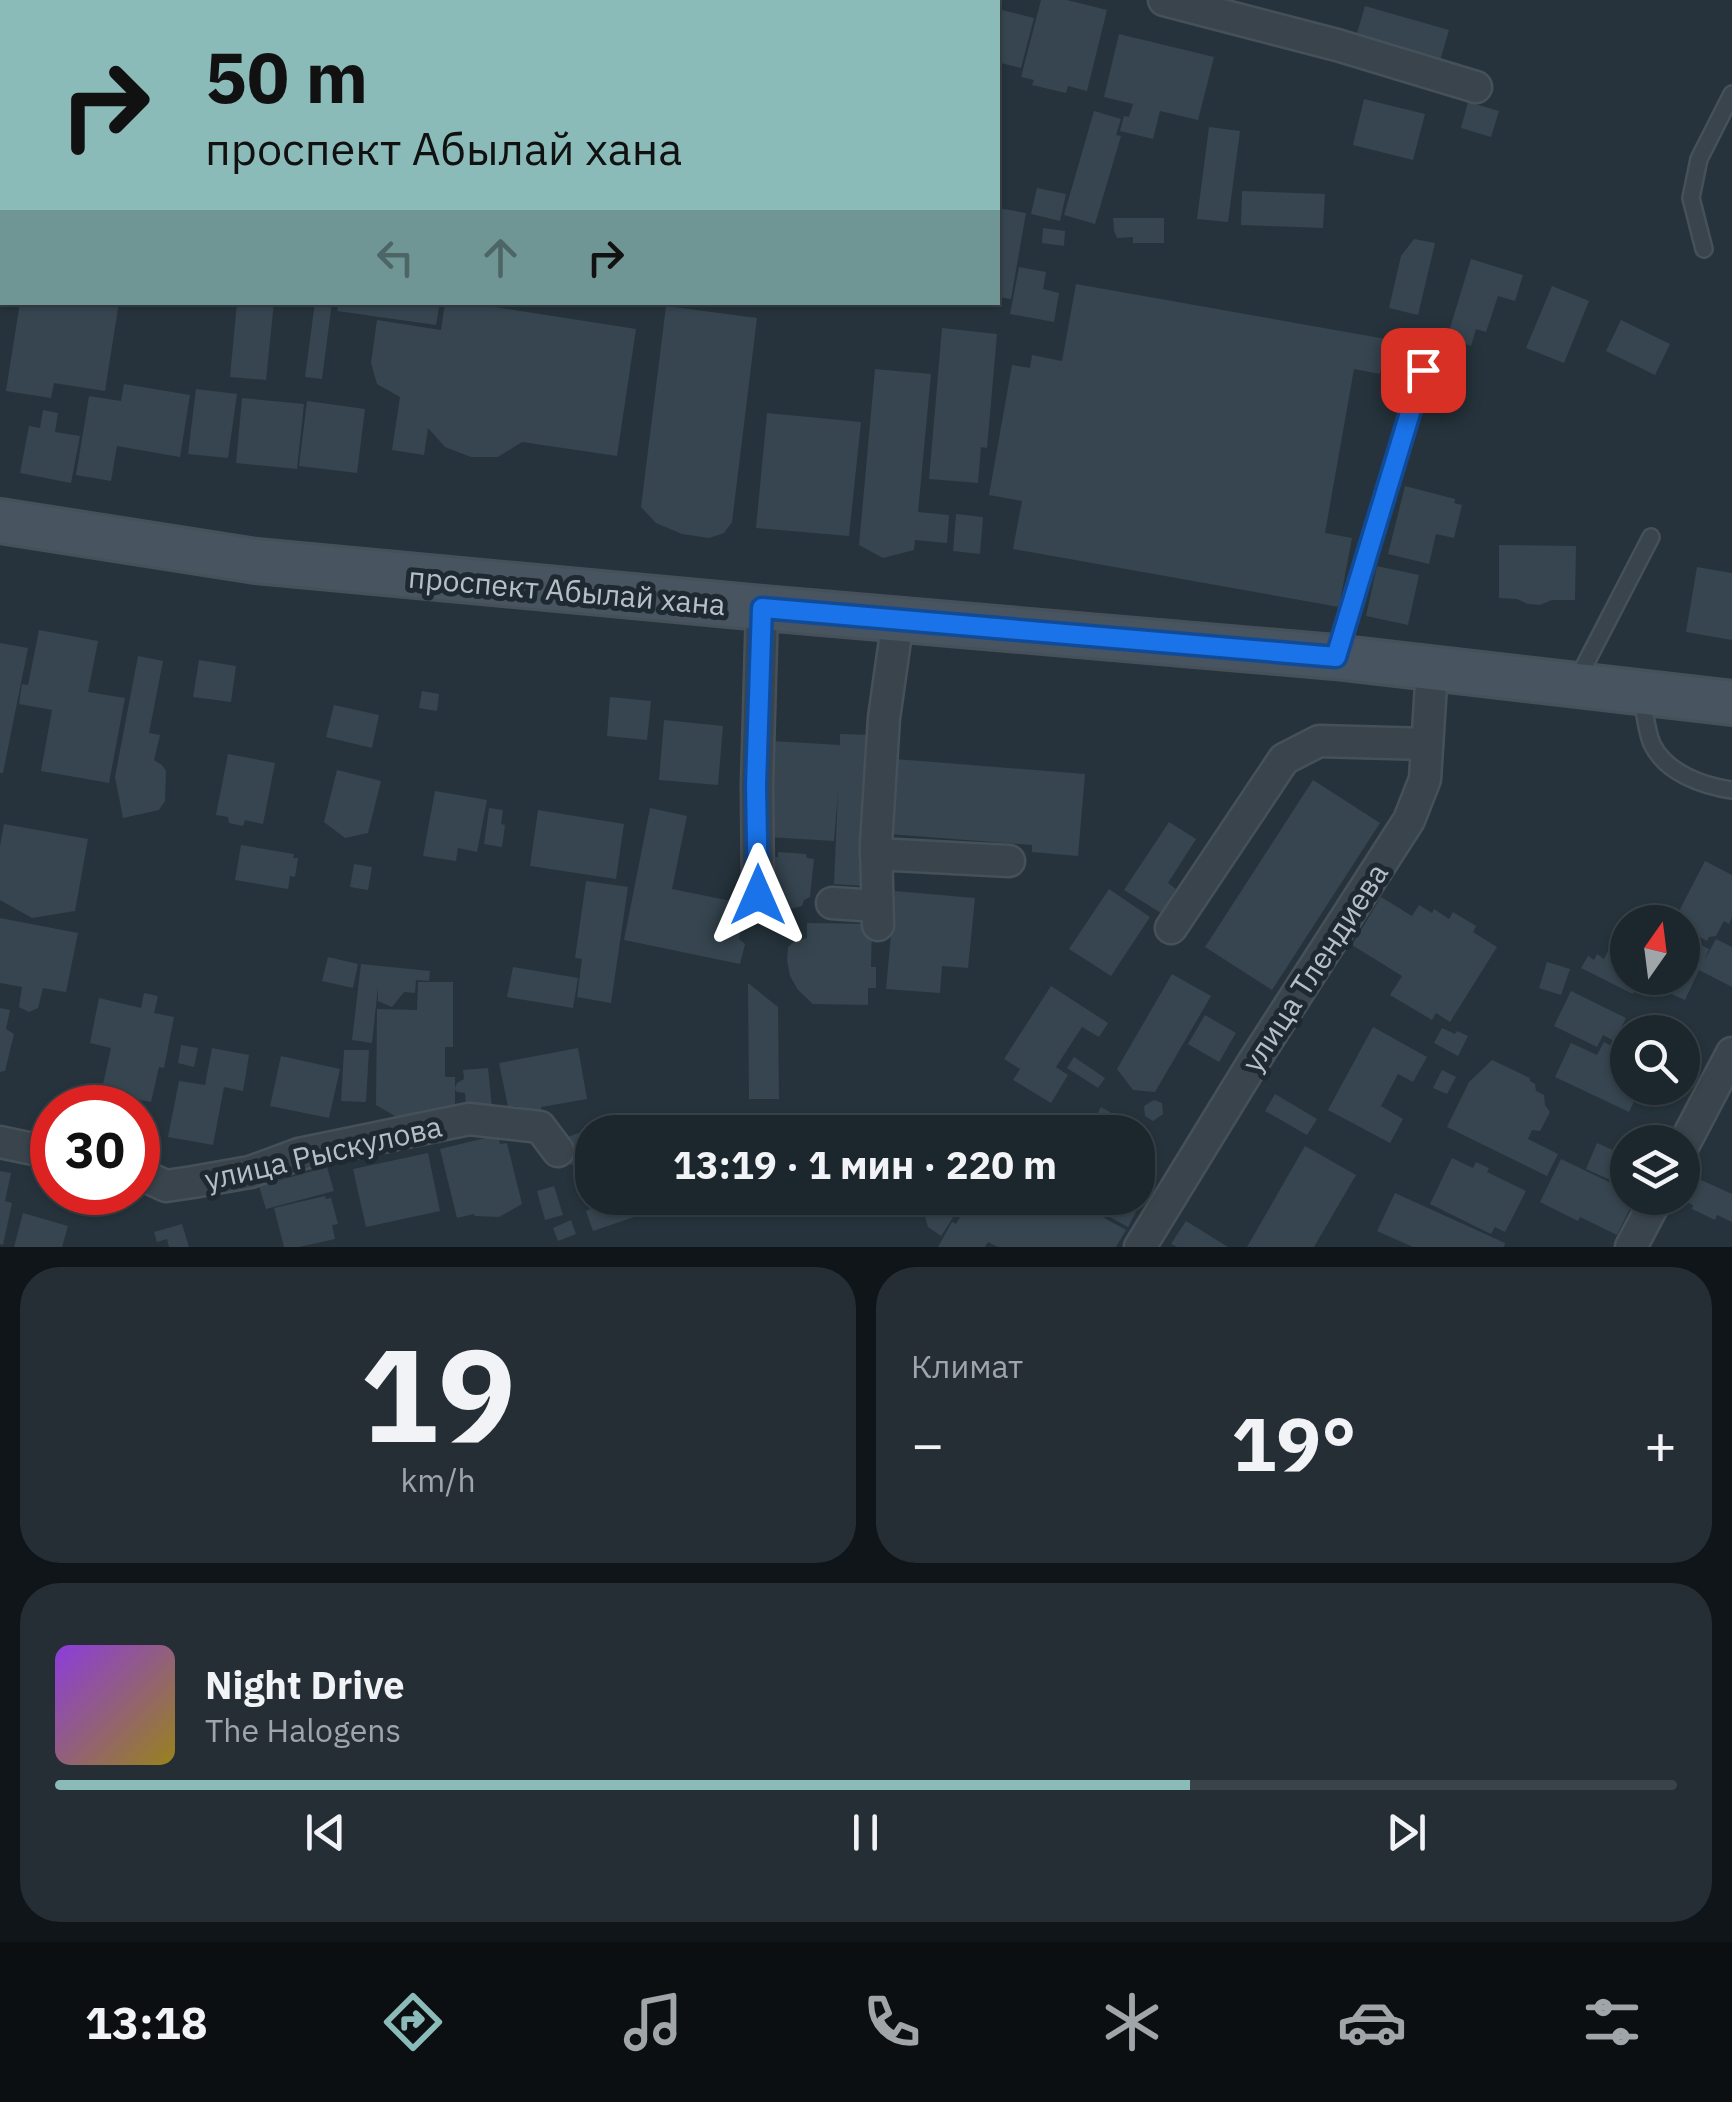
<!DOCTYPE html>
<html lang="ru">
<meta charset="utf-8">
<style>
body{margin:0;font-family:"IBM Plex Sans",sans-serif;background:#252e35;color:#f1f3f6;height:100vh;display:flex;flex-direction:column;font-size:38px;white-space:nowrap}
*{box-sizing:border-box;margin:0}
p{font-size:32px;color:#a0a5aa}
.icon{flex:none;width:55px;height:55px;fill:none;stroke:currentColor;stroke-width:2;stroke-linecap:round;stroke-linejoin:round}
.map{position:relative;height:1247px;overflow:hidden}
.panel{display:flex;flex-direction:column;gap:20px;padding:20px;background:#0f1519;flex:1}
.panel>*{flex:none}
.hud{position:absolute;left:0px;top:0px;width:1000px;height:305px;box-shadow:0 2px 8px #0004,0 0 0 2px #3a4349;background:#8bbbb9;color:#111;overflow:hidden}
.needle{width:65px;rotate:14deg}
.buttons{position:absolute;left:1610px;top:905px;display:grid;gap:20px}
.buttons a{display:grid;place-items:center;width:90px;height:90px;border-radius:50%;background:#1c262d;box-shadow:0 2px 8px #0004,0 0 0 2px #3a4349;font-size:50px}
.speed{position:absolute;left:30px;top:1085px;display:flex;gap:20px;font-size:50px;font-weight:700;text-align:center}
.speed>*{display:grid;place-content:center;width:130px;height:130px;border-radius:50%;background:#1c262d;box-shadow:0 2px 8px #0004,0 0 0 2px #3a4349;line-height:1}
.speed .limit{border:15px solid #d22;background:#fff;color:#111}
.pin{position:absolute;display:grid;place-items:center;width:85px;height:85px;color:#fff;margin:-42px;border-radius:20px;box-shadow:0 5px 15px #0006}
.me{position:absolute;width:110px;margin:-55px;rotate:0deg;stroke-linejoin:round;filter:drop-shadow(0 0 8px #0008)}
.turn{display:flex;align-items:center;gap:35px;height:210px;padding:0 40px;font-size:45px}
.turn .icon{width:130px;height:130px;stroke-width:2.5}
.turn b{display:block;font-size:70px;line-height:85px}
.lanes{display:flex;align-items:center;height:95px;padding:0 40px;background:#0003;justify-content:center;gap:50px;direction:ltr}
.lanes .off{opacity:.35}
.big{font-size:75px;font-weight:800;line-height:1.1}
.panel .widget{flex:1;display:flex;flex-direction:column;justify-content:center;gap:15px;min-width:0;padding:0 35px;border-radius:40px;background:#252e35}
.panel .dial{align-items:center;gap:0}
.dial b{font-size:130px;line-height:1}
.song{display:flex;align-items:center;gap:30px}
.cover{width:120px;height:120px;border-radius:15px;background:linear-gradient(135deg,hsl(270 70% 55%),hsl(50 70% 35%))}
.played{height:10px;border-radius:5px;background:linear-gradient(90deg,#8bbbb9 70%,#3a4349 70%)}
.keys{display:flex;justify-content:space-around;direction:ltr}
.heat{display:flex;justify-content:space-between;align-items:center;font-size:55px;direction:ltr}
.panel .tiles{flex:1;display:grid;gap:20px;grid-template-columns:1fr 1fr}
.widget:last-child{grid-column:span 2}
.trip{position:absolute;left:575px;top:1115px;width:580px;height:100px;border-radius:40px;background:#1c262d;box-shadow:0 2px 8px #0004,0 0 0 2px #3a4349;font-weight:800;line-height:100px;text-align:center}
.menu{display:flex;height:160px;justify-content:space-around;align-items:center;background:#0b0f12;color:#a0a5aa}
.menu .icon{width:70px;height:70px}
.menu .selected{color:#8bbbb9}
.menu b{font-size:45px;color:#f1f3f6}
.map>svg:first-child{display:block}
.building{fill:#364550}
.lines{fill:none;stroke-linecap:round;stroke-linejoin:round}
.service-casing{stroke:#465059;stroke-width:20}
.minor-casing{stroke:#465059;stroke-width:35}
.secondary-casing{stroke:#465059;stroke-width:48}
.service{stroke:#3a444d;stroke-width:15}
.minor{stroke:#3a444d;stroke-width:30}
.secondary{stroke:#48545f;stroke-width:42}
.route-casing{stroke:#114b97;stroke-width:25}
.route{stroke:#1a73e8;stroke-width:18}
.labels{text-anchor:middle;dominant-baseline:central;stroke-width:10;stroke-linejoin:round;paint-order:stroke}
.street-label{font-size:30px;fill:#b6bfc8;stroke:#1f2932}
</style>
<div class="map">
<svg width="1732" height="1247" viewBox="0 0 1732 1247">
<rect width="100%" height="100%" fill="#26333c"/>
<!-- building -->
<g class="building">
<polygon points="1041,0 1067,0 1107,10 1087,91 1068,86 1066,93 1032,85 1034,80 1021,77"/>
<polygon points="1365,6 1449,30 1439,64 1355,40"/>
<polygon points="998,9 1034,18 1021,68 1001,63 998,70"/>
<polygon points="1119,34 1214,57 1198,120 1160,111 1153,139 1120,131 1124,116 1129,117 1133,104 1104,97"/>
<polygon points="1364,99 1425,114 1413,160 1353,145"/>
<polygon points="1468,102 1499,111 1491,137 1461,128"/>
<polygon points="1094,111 1121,119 1116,135 1121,136 1095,224 1064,215"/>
<polygon points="1209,127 1240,131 1228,222 1197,219"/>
<polygon points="1037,188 1066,194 1060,221 1031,214"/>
<polygon points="1242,191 1325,194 1323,228 1241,225"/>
<polygon points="998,208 1026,213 1011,299 998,297"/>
<polygon points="1113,218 1164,218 1164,243 1133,243 1133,237 1117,238 1114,231"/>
<polygon points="1043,228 1065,231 1064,246 1042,243"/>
<polygon points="1414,239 1435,243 1418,315 1389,308 1401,256"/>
<polygon points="1471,259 1523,275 1515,301 1498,296 1486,332 1476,329 1471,346 1447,338"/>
<polygon points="1019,267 1046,272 1043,289 1059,293 1054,322 1010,314"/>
<polygon points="1076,284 1386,339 1380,374 1354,369 1325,533 1352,538 1339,607 1013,549 1022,501 989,495 1012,365 1030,368 1032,355 1062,361"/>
<polygon points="1552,286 1589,301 1564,363 1526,348"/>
<polygon points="20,302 119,302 105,391 54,383 51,398 6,391"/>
<polygon points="237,302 274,302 266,380 230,377"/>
<polygon points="315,302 332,302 322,379 305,377"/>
<polygon points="339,302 410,302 439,307 436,325 337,311"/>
<polygon points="445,302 463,302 636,329 617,456 522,442 498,457 471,457 445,447 428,428 424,455 392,450 400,397 377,384 371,363 377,320 441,330"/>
<polygon points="666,306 757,318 732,522 724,533 709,538 682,534 656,523 641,507"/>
<polygon points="1621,320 1670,344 1655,375 1606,351"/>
<polygon points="942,328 997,334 987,448 981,447 978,483 929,479"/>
<polygon points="875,369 931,374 918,512 949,515 947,543 915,540 914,550 883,558 859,545"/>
<polygon points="124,384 190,395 180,457 117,446 111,481 76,475 89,396 121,401"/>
<polygon points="196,389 237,394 228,458 188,454"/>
<polygon points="242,398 304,404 297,469 236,463"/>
<polygon points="307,401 365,409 357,473 299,466"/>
<polygon points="43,410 58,413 55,432 80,436 71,483 20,473 29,426 40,428"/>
<polygon points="767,413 861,422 849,536 756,528"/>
<polygon points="1405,486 1455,499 1454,503 1462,505 1454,538 1436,534 1429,564 1388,554"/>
<polygon points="956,514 983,517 980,554 953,551"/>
<polygon points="1499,545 1576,546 1575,600 1552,600 1540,605 1528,604 1517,599 1499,598"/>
<polygon points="1377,566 1419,575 1408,625 1366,616"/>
<polygon points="1697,567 1732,573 1732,640 1686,632"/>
<polygon points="39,630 98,641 88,692 125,698 109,783 41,771 52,710 19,704 22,684 28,685"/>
<polygon points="0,643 28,648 3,773 0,773"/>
<polygon points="138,656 163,661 149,733 160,735 154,760 162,765 166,771 165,801 159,810 123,818 115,777"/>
<polygon points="199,660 236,666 231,702 193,697"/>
<polygon points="422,691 439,694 437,711 419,708"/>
<polygon points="610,697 651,701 647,740 607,736"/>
<polygon points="334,705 379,715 372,748 326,737"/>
<polygon points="664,720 723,726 718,785 659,780"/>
<polygon points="840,734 872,735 864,886 834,884 838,791 834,841 767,837 772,741 840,745"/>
<polygon points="228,754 275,763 263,824 245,820 243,826 229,823 228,817 216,815"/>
<polygon points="895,759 1085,774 1078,856 1032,852 1032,845 889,834"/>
<polygon points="337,770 381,781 368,833 345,838 324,822"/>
<polygon points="1313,780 1380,823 1272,990 1205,947"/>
<polygon points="435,791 487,800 477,852 458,848 456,861 423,856"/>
<polygon points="489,808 503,810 501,824 505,825 502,847 484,844"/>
<polygon points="650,808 687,816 672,889 746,904 739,939 745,944 740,964 624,940"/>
<polygon points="538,810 624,824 616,879 530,866"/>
<polygon points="1169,822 1196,839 1168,883 1176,889 1161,913 1124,890"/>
<polygon points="4,824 88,839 75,911 32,918 0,900 0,846"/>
<polygon points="241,845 294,854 293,858 298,858 295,877 290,876 288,889 235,880"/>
<polygon points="778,852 806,854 807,858 814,859 810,897 804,900 802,906 791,909 767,899 771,857 778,857"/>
<polygon points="1705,861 1732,875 1732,917 1729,924 1724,921 1716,936 1709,937 1707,941 1692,933 1695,929 1675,919"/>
<polygon points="354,864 372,867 368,890 350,887"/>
<polygon points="586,881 628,887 611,1003 577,997 582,959 575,958"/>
<polygon points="1109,889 1150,917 1111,976 1069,949"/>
<polygon points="895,891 975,898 968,968 942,966 940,993 886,989"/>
<polygon points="1381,897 1412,916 1419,905 1432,913 1434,909 1449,919 1453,912 1476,926 1473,932 1497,947 1450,1022 1436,1013 1432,1020 1390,995 1402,976 1352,945"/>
<polygon points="0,918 78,933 66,992 43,988 38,1008 29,1012 19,1007 22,987 0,983"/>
<polygon points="807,923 872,924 871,967 876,967 876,988 868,988 868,1005 813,1004 798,990 790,976 787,960 788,947 794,942 807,938"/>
<polygon points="1617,933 1628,939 1628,978 1641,978 1633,994 1581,968 1588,956 1594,960 1597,954 1604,959"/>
<polygon points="1685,933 1697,938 1695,942 1709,949 1705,959 1716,939 1732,947 1732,987 1699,970 1685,1000 1645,982 1647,978 1682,978 1682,936"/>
<polygon points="328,957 358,964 353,988 322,981"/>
<polygon points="1547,962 1570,969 1561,995 1539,988"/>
<polygon points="361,964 430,971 429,981 416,980 415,993 404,992 392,1007 378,1001 378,987 372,1043 352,1040"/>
<polygon points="513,967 578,978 573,1008 507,997"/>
<polygon points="1172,974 1211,996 1155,1092 1133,1090 1117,1069"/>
<polygon points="418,982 453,982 453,1047 445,1047 445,1077 455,1077 455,1088 457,1083 464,1079 463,1070 488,1068 492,1108 466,1110 465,1093 457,1092 455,1089 455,1117 395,1116 376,1105 377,1009 417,1010"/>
<polygon points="748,983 778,1007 779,1099 749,1099"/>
<polygon points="1051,986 1108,1023 1099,1037 1082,1027 1056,1067 1068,1075 1051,1103 1013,1080 1020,1069 1004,1059"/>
<polygon points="1571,991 1626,1018 1617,1036 1628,1041 1628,1088 1640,1088 1629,1112 1555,1077 1571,1043 1597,1055 1604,1042 1614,1047 1616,1042 1603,1035 1597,1047 1554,1026"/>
<polygon points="144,993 158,996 154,1013 174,1017 164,1068 159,1067 151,1102 129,1098 127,1108 91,1108 95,1088 102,1089 111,1048 90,1043 99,998 141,1008"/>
<polygon points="0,1008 10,1010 6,1029 14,1034 5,1071 0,1072"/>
<polygon points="1205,1015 1236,1033 1219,1062 1188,1044"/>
<polygon points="1373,1027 1427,1057 1413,1082 1398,1074 1381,1106 1403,1119 1390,1143 1328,1110"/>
<polygon points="1442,1028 1455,1034 1457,1031 1468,1036 1458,1056 1434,1043"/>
<polygon points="181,1045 198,1048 194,1067 178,1063"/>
<polygon points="212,1048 249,1055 243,1091 224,1087 213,1145 168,1137 179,1081 205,1085"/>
<polygon points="578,1048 587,1099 541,1107 542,1115 520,1119 517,1106 508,1107 499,1063"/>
<polygon points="344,1050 369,1050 366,1102 341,1101"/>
<polygon points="281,1056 340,1069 329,1118 270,1106"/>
<polygon points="1074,1057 1105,1078 1098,1088 1067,1068"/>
<polygon points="1492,1060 1530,1078 1530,1081 1535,1084 1536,1091 1544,1095 1545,1105 1550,1112 1540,1131 1532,1130 1528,1139 1558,1154 1547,1176 1447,1127 1469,1082"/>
<polygon points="1442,1070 1456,1077 1447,1094 1433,1088"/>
<polygon points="1275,1094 1317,1119 1307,1135 1265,1111"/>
<polygon points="1154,1100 1162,1103 1163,1114 1153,1121 1145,1116 1144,1106"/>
<polygon points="1101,1107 1129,1123 1123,1132 1080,1132 1087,1121 1092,1124"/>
<polygon points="614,1117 616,1122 628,1121 632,1132 592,1132 592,1157 571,1165 562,1139 598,1126 597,1124"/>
<polygon points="896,1119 926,1132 889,1132"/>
<polygon points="498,1135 500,1144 507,1143 522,1204 499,1217 475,1216 474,1214 457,1218 440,1149"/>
<polygon points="1597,1143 1628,1157 1628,1188 1586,1169"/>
<polygon points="1305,1146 1356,1175 1314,1247 1247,1247"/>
<polygon points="428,1153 440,1211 366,1227 353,1169"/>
<polygon points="1452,1158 1473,1168 1476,1162 1489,1168 1487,1172 1526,1191 1505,1232 1495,1227 1491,1234 1430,1204"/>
<polygon points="1561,1159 1628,1191 1628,1198 1635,1198 1617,1235 1580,1217 1578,1221 1540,1202"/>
<polygon points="327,1167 334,1191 266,1209 259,1186"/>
<polygon points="0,1171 11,1173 5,1201 12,1203 3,1245 0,1244"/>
<polygon points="1699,1179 1732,1194 1732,1222 1717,1215 1715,1220 1692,1209 1693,1205 1687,1202"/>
<polygon points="554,1186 563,1215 545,1220 537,1191"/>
<polygon points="1395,1193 1505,1243 1504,1247 1413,1247 1377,1231"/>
<polygon points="325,1196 326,1199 331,1198 338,1224 332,1225 335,1239 299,1247 284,1247 274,1208"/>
<polygon points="599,1198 603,1198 605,1202 618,1198 637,1198 643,1214 593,1231 586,1211 590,1209 587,1201"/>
<polygon points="971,1198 1003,1198 1036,1217 1047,1198 1069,1198 1126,1230 1116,1247 998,1247 988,1242 985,1247 938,1247 952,1222 956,1224"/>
<polygon points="1075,1198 1109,1198 1136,1212 1128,1227"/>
<polygon points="933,1203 954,1216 941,1236 928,1227 925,1217"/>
<polygon points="23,1213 68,1226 62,1247 14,1247"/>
<polygon points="571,1220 576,1234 558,1241 553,1228"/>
<polygon points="1186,1221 1228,1247 1177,1247 1171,1244"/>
<polygon points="182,1224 189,1247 169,1247 167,1239 157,1242 154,1232"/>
</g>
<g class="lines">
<defs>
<g id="service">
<polyline points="1704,249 1691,198 1699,159 1732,94"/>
<polyline points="1337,653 1423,370"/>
<polyline points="1576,682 1651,537"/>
<path d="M1642,697C1645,712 1646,730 1652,744C1666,773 1703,786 1732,790"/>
</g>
<g id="minor">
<polyline points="1164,0 1337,45 1476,87"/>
<polyline points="0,131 2,132"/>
<polyline points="876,854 1009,861"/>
<polyline points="758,895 757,785 762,608"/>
<polyline points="832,903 877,906"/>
<polyline points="878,925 876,844 884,718 898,619"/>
<polyline points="1171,928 1284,759 1319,741 1427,744"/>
<polyline points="0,1142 52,1153"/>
<polyline points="1682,1148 1732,1053"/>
<polyline points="138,1173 166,1186 193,1182 250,1172 299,1154 469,1119 540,1127 558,1151"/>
<polyline points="1140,1247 1254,1061 1409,820 1425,779 1432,669"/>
<polyline points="1631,1247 1657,1198"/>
</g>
<polyline id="secondary" points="0,521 256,561 762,608 1335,657 1732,703"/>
</defs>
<!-- service casing -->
<use href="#service" class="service-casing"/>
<!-- minor casing -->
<use href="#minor" class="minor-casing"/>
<!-- secondary casing -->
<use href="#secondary" class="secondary-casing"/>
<!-- service -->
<use href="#service" class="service"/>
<!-- minor -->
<use href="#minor" class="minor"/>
<!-- secondary -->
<use href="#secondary" class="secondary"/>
</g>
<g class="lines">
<defs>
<polyline id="route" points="758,895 756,785 762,608 1336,657 1423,370"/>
</defs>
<!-- route casing -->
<use href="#route" class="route-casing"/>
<!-- route -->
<use href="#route" class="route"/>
</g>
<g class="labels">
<!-- street labels -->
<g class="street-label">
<text transform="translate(567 590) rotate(5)">проспект Абылай хана</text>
<text transform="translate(1314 967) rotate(-57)">улица Тлендиева</text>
<text transform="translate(323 1152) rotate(-13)">улица Рыскулова</text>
</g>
</g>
</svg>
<div class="buttons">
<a><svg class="needle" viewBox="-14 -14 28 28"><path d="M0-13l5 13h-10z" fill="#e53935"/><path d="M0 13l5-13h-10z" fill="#a0a5aa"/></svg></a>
<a><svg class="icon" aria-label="search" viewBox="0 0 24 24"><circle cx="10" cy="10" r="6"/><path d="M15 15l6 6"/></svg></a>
<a><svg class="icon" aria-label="layers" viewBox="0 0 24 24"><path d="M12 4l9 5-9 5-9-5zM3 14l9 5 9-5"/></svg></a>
</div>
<div class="speed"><div class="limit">30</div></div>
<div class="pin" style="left:1423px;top:370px;background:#d93025"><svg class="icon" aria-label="arrive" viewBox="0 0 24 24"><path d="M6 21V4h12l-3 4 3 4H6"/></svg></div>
<svg class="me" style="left:758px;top:895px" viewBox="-20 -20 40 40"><path d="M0-17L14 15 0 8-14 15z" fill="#1a73e8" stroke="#fff" stroke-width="4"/></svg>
<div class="trip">13:19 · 1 мин · 220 m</div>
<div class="hud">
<div class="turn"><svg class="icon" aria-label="right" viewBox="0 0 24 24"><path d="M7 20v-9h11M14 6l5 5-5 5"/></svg><div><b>50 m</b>проспект Абылай хана</div></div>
<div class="lanes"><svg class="icon off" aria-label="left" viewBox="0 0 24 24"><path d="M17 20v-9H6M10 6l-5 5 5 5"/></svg><svg class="icon off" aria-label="ahead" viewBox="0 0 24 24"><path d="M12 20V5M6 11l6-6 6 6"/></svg><svg class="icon" aria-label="right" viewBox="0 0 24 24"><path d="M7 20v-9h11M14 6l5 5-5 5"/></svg></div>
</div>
</div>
<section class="panel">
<div class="tiles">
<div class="widget dial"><b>19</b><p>km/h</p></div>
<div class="widget"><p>Климат</p>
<div class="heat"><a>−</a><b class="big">19°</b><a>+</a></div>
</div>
<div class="widget">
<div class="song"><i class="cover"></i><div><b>Night Drive</b><p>The Halogens</p></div></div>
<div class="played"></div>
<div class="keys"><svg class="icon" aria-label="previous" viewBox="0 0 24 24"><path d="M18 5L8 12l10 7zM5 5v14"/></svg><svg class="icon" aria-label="pause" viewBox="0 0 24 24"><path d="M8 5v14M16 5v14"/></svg><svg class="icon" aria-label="next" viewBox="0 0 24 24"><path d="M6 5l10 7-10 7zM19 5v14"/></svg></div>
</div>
</div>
</section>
<nav class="menu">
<b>13:18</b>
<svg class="icon selected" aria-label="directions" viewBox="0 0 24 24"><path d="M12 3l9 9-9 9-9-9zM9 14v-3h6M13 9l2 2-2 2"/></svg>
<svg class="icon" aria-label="music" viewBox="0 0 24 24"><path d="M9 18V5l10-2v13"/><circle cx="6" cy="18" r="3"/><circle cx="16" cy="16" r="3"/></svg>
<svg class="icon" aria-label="phone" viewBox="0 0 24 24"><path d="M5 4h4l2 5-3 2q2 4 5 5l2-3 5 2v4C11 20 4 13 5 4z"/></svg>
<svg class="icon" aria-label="climate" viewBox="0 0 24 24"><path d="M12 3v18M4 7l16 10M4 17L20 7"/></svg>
<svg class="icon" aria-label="car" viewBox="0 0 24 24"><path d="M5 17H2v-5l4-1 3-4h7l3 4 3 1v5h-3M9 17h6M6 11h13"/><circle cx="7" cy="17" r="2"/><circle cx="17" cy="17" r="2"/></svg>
<svg class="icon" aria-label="filters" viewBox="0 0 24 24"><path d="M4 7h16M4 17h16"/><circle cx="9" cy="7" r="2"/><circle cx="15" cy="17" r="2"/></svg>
</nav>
